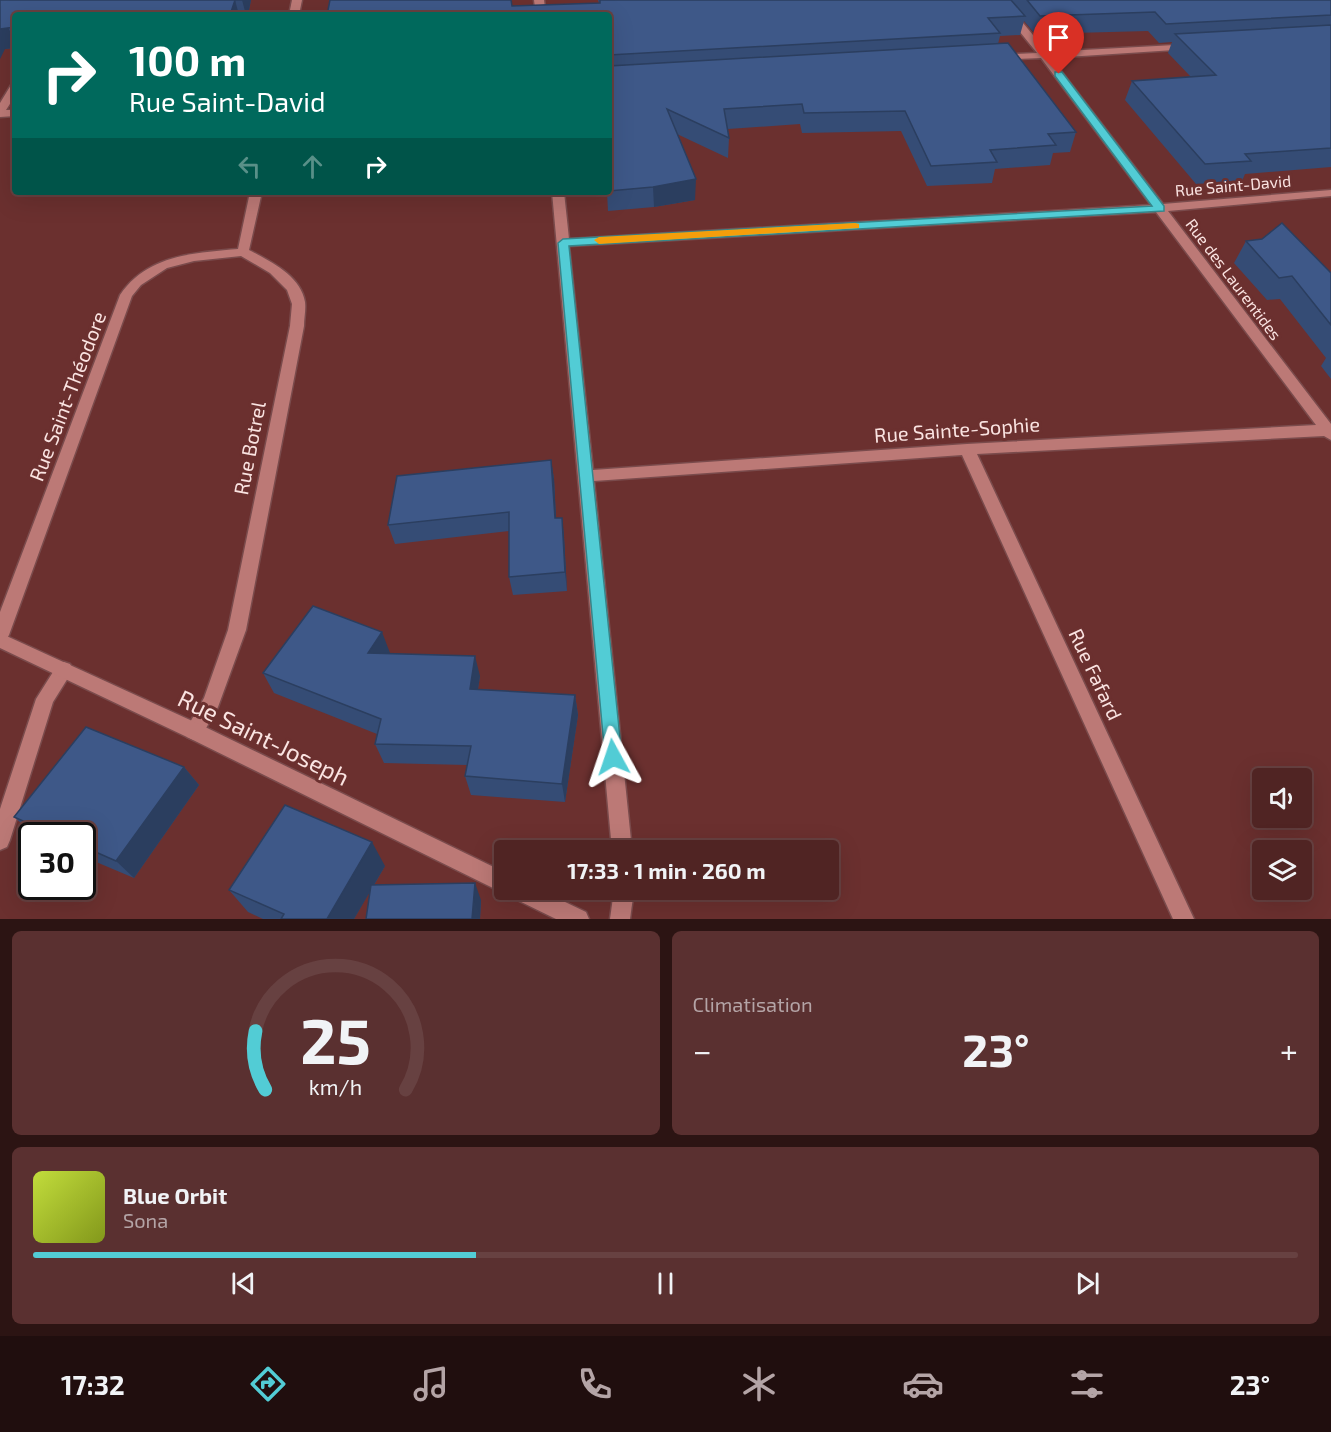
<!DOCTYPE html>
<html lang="fr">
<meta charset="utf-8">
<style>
body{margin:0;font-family:"Exo 2",sans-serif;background:#5a3030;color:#f1f3f6;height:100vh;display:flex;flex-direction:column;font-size:22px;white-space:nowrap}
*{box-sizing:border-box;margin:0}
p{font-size:20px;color:#b4a4a6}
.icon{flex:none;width:33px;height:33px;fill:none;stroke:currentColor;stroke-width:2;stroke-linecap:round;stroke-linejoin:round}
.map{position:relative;height:919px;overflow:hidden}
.drawer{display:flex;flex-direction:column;gap:12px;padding:12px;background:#2c1413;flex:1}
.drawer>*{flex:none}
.hud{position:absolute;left:12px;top:12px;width:600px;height:183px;border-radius:6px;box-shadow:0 6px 24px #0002,0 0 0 2px #674141;background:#00695c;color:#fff;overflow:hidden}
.controls{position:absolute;left:1252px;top:768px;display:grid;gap:12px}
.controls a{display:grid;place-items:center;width:60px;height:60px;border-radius:6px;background:#502423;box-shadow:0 6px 24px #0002,0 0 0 2px #674141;font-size:30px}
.speed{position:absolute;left:18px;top:822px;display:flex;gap:12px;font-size:30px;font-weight:700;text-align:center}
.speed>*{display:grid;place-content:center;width:78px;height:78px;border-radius:50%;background:#502423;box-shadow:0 6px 24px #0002,0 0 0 2px #674141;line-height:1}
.speed .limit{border:3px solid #111;border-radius:9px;background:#fff;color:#111}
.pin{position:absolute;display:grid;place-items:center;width:51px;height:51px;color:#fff;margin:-62px -26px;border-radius:50% 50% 50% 0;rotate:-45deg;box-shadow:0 0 6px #0007}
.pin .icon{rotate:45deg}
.me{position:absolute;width:66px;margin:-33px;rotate:355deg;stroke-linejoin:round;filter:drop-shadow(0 0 4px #0008)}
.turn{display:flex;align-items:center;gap:21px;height:126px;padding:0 18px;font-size:27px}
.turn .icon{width:78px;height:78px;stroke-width:2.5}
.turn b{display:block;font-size:42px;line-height:51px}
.lanes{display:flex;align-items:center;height:57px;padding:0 18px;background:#0003;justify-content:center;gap:30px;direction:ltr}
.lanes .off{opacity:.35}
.big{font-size:45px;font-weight:700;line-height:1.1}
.drawer .tile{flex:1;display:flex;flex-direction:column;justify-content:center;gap:9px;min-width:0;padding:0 21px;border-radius:9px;background:#5a3030}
.drawer .dial{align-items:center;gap:0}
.dial svg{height:156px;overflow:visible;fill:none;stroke:#674141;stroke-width:7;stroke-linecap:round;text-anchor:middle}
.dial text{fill:#f1f3f6;stroke:none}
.song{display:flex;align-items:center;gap:18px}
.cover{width:72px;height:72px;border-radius:9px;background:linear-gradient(135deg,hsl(70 70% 55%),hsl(70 70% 35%))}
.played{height:6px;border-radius:3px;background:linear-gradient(90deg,#52ccd5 35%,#674141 35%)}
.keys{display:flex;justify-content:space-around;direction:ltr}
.heat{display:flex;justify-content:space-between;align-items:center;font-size:33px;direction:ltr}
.drawer .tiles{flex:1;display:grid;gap:12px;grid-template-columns:1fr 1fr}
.tile:last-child{grid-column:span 2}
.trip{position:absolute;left:494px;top:840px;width:345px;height:60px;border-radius:6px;background:#502423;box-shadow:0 6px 24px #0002,0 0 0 2px #674141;font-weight:700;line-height:60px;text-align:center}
.tab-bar{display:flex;height:96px;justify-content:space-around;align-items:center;background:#200e0e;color:#b4a4a6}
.tab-bar .icon{width:42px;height:42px}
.tab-bar .active{color:#52ccd5}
.tab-bar b{font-size:27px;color:#f1f3f6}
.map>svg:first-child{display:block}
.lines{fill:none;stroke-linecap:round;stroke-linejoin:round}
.minor-casing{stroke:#7a4b4c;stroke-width:3}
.tertiary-casing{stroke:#7a4b4c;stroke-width:3}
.minor{fill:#bc7976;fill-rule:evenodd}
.tertiary{fill:#bc7976;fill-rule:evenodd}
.wall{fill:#354c75}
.shaded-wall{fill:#2b3e5f}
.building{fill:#3e5888;stroke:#2b3e5f;stroke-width:1.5}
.route{fill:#52ccd5;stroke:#35858a;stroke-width:1.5}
.slow{fill:#f59e0b}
.labels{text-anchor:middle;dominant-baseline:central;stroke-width:6;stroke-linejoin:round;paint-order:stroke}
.far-street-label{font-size:16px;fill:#fae3e1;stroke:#6b302f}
.street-label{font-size:20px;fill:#fae3e1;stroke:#6b302f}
.near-street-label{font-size:24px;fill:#fae3e1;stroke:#6b302f}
</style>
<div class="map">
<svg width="1331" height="919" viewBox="0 0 1331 919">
<rect width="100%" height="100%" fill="#6b302f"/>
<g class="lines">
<defs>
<g id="minor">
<polygon points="292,0 302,0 299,15 289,15"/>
<polygon points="534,0 544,0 546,15 536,15"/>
<path d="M994,0H1004L1047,52L1193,44V48L1190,49L1051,58L1163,204L1331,190V196L1168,211L1331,424V440L1324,436L977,454L1194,919H1173L962,455L594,481L632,850H612L552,192H564L569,239L1151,205L1041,58L995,60V56L998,55L1037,53ZM1156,212L1316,425L967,444L593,470L569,246Z"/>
<polygon points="15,84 15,96 6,110 15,110 15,116 0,117 0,103 11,85"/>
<path d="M250,192H262L249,250C270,261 301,276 305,302C306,310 304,318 304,326L246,630L218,707L201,737L194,740L187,737L185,731L204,698L228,630L290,326L292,304L287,290L270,273L241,256L194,261L167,268L141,285L132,296L9,635L6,640L0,642V612L120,295C147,255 193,253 238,249Z"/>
<polygon points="64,662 70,664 73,670 53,702 10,840 7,847 0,850 0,809 36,699 58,664"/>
<polygon points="614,890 634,890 630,919 610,919"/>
</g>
<polygon id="tertiary" points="0,633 201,725 504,872 504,890 540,890 586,912 589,919 556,919 511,897 508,891 504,893 497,890 187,737 0,648"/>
</defs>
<!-- minor casing -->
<use href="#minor" class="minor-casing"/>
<!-- tertiary casing -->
<use href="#tertiary" class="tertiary-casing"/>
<!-- minor -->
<use href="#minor" class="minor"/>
<!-- tertiary -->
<use href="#tertiary" class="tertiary"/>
</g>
<!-- wall -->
<g class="wall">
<polygon points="0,0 251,0 248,15 15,15 15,48 5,49"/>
<polygon points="598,0 1331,0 1331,167 1245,174 1242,181 1196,184 1125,100 1132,81 1191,77 1168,53 1172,42 1159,43 1148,31 1035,34 1024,21 1020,35 1000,36 998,44 1076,132 1070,152 1053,153 1050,165 995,169 992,183 927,186 901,131 802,133 800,124 728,129 729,138 728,158 677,134 695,200 654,207 608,211 607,192 609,192 609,164 610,146 609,146 609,15 512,6 599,3"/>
<polygon points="1246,241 1331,273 1331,379 1321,366 1326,358 1280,299 1267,300 1234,263"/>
<polygon points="551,460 554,479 556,518 562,518 564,537 567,591 513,595 509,577 509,531 395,544 388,525"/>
<polygon points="390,653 389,654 480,676 478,689 575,695 578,715 565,802 471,795 465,776 467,765 384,763 375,744 377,734 274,693 263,673"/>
<polygon points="184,767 199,785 134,878 82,856 82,836 36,836 34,834 14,817"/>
<polygon points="385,866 374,885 481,900 480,919 366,919 370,891 354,919 263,919 248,912 229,890"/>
</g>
<!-- shaded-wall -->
<g class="shaded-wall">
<polygon points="235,0 239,15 230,15"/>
<polygon points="242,0 251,0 248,15 246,15"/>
<polygon points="8,27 15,42 15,48 5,49 0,59 0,29"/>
<polygon points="696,179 695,200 654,207 653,187"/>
<polygon points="551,460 554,479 557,537 555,518"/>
<polygon points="562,518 564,537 567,591 565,572"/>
<polygon points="382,632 390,653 376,674 368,653"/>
<polygon points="475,656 480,676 475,709 470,689"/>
<polygon points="575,695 578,715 565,802 562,784"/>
<polygon points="184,767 199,785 134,878 116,861"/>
<polygon points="372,842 385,866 354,919 327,919"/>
<polygon points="475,883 481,900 480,919 472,919"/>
</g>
<!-- building -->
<g class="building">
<polygon points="0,0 242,0 235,0 230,15 15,15 15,27 0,29"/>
<polygon points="330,0 511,0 512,6 600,3 600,0 1011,0 1025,16 988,18 1000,33 609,55 609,15 327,15"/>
<polygon points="1027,0 1331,0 1331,15 1166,24 1155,12 1040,16"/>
<polygon points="1331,25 1331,148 1245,154 1251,161 1205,164 1132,81 1216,75 1175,34"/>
<polygon points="1008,43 1076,132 1048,134 1056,145 990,150 997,162 931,166 905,111 804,113 802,104 724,109 729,138 667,109 696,179 653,187 609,191 609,164 612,126 609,126 609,66"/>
<polygon points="1282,223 1331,273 1331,325 1292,276 1279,278 1246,241 1262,239"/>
<polygon points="551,460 555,518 562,518 565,572 509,577 509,512 388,525 397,476"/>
<polygon points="313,606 382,632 368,653 475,656 470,689 575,695 562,784 465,776 471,746 375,744 381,719 263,673"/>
<polygon points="86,727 184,767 116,861 82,846 82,836 57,836 14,817"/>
<polygon points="285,805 372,842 327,919 281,919 284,914 229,890"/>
<polygon points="475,883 472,919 366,919 371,885"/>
</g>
<!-- route -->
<polygon class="route" points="1055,72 1062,72 1164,206 1164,211 569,246 622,757 619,763 613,765 607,763 605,757 558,243 563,239 1152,206 1055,76"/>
<!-- slow -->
<polygon class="slow" points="855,223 859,224 859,228 599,244 594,240 599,237"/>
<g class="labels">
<!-- far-street labels -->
<g class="far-street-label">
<text transform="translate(1233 185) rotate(-5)">Rue Saint-David</text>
<text transform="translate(1234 279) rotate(53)">Rue des Laurentides</text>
</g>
<!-- street labels -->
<g class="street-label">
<text transform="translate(67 396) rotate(-69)">Rue Saint-Théodore</text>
<text transform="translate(957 429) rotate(-4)">Rue Sainte-Sophie</text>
<text transform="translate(249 448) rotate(-79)">Rue Botrel</text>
<text transform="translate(1096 674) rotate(65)">Rue Fafard</text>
</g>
<!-- near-street labels -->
<g class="near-street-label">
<text transform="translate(264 737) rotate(26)">Rue Saint-Joseph</text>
</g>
</g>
</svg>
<div class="controls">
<a><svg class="icon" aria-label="sound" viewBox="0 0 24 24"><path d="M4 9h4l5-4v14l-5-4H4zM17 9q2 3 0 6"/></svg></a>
<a><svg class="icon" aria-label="layers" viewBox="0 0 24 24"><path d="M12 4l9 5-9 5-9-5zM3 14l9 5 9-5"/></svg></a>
</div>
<div class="speed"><div class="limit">30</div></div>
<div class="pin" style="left:1059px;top:74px;background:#d93025"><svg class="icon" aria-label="arrive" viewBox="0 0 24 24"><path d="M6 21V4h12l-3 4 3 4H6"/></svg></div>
<svg class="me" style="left:613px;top:757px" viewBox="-20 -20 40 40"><path d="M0-17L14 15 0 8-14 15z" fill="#52ccd5" stroke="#fff" stroke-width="4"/></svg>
<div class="trip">17:33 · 1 min · 260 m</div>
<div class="hud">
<div class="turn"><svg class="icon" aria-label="right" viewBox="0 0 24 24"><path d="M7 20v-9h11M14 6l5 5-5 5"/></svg><div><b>100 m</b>Rue Saint-David</div></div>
<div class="lanes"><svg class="icon off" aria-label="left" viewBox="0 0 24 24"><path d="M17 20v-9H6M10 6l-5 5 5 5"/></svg><svg class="icon off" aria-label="ahead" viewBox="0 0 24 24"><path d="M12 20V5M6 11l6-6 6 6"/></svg><svg class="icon" aria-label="right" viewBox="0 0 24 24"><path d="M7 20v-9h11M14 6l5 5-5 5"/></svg></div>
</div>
</div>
<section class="drawer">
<div class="tiles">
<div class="tile dial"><svg viewBox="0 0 100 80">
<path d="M14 69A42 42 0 1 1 86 69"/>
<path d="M14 69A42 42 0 0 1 9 39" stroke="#52ccd5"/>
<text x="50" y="56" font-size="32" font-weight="700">25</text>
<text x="50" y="72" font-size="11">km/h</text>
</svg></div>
<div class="tile"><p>Climatisation</p>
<div class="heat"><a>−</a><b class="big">23°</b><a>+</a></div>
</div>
<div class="tile">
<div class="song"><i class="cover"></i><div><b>Blue Orbit</b><p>Sona</p></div></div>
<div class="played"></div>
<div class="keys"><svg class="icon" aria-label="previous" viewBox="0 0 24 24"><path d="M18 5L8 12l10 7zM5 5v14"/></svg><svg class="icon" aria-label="pause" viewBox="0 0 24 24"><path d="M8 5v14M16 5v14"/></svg><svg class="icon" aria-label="next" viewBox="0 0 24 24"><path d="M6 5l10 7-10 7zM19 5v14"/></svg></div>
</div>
</div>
</section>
<nav class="tab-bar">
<b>17:32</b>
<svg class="icon active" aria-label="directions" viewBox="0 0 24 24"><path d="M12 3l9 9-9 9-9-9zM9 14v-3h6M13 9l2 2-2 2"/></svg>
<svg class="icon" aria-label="music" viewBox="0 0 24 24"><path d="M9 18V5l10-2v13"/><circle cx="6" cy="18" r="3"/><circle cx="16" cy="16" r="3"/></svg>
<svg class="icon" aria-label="phone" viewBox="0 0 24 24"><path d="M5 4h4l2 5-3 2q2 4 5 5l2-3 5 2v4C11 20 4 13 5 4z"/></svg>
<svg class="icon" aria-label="climate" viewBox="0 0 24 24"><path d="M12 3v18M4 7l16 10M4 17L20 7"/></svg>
<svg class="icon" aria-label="car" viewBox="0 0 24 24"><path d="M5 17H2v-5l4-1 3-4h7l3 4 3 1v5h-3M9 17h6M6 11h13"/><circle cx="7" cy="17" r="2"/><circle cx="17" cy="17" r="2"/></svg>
<svg class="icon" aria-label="filters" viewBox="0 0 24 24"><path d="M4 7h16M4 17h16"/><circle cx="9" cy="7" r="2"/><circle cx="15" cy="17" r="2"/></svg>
<b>23°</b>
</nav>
